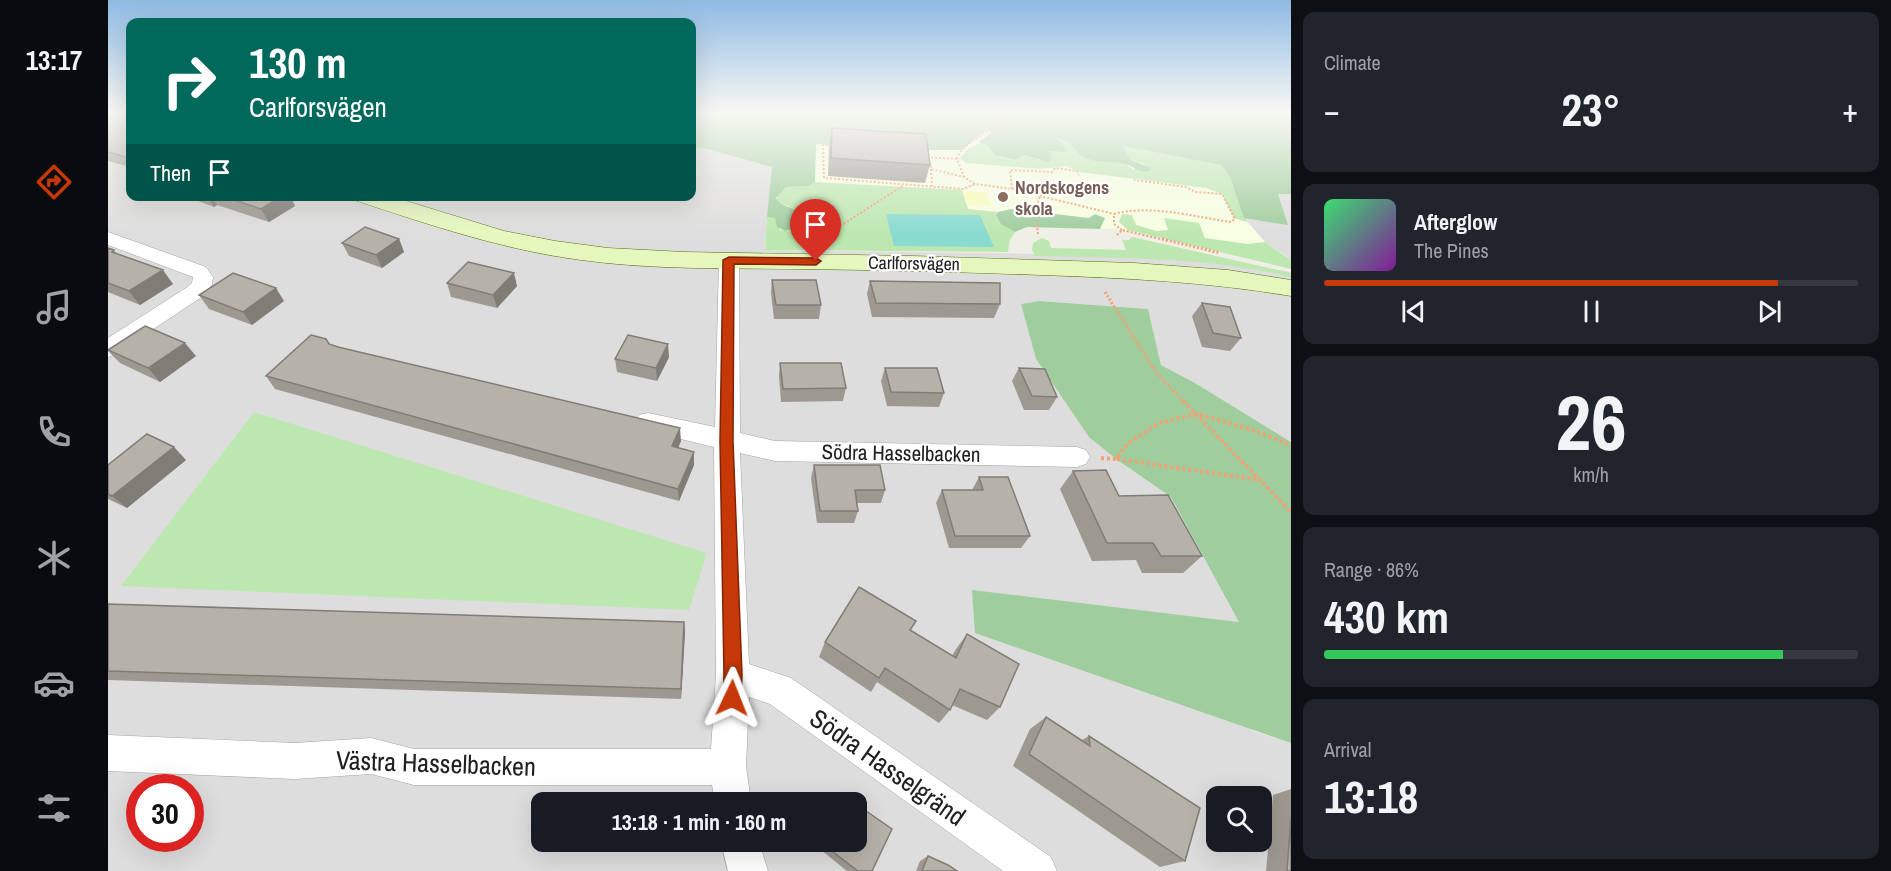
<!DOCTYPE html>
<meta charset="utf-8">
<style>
body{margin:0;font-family:"Archivo Narrow",sans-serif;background:#20242c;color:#f1f3f6;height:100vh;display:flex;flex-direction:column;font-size:22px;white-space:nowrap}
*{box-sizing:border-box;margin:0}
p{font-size:20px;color:#9ea1a6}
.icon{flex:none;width:33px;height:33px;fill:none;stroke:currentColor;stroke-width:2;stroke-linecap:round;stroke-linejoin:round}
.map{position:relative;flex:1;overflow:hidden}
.details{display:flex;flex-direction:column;gap:12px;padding:12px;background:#0d0f14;width:600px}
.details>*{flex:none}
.guide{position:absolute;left:18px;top:18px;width:570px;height:183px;border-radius:12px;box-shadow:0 6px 24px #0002;background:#00695c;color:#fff;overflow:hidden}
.controls{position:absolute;left:1098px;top:786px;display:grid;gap:12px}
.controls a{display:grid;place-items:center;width:66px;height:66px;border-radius:12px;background:#171b24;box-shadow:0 6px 24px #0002;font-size:30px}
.speed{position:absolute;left:18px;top:774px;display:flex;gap:12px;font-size:30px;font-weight:700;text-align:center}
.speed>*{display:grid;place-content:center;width:78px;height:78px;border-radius:50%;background:#171b24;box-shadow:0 6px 24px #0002;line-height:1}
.speed .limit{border:9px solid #d22;background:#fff;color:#111}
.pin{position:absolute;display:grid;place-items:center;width:51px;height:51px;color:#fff;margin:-62px -26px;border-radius:50% 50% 50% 0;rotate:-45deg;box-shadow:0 0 6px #0007}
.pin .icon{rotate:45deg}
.me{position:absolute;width:66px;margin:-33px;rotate:2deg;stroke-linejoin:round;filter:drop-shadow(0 0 4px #0008)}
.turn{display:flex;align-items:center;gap:21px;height:126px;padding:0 24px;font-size:27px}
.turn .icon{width:78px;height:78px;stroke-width:2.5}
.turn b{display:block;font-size:42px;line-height:51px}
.then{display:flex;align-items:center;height:57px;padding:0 24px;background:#0003;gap:12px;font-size:22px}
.big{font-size:45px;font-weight:700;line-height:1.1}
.details .tile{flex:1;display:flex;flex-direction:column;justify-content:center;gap:9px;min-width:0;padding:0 21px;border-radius:12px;background:#20242c}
.details .dial{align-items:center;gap:0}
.dial b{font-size:78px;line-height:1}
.song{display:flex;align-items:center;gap:18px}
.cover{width:72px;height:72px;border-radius:9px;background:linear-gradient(135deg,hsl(140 70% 55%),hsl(290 70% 35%))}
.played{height:6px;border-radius:3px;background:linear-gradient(90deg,#c73809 85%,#363941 85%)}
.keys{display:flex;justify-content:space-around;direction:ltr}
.heat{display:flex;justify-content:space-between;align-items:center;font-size:33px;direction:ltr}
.charge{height:9px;border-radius:4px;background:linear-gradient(90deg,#34c759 86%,#363941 0)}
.trip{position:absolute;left:423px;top:792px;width:336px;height:60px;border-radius:12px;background:#171b24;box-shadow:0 6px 24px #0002;font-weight:700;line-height:60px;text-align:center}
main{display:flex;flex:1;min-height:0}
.tab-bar{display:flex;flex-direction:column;width:108px;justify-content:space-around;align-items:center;background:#090b0e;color:#9ea1a6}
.tab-bar .icon{width:42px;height:42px}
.tab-bar .on{color:#c73809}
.tab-bar b{font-size:27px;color:#f1f3f6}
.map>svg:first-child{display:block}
.residential{fill:#dedddd;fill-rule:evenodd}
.education{fill:#f7fee2}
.grass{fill:#bde7b0}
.forest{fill:#a0cd9e}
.sand{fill:#f9fcb9}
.pitch{fill:#89dbd0}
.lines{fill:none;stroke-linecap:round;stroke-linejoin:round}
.street-casing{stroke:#a4a4a4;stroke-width:1}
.secondary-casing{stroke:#4e740a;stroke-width:1}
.path-far2{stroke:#f4a174;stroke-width:2;stroke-dasharray:2 2;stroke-linecap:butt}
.path-far1{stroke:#f4a174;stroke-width:3;stroke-dasharray:2 2;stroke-linecap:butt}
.path{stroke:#f4a174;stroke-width:4;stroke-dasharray:3 3;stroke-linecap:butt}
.street{fill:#fff;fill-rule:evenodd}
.secondary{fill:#e6f7be;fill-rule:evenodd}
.wall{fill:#9d9991}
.shaded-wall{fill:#7f7d76}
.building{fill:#b6b2a9;stroke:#7f7d76;stroke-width:1.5}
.route{fill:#c73809;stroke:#812406;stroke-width:1.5}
.education-dot{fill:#8d6e63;stroke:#fff;stroke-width:2}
.labels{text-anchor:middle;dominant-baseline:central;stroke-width:4.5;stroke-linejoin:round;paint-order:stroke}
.far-education-label{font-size:18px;font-weight:bold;fill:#785e54;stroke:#fff;text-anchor:start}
.far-street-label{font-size:18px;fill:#202020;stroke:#fff}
.street-label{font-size:21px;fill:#202020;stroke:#fff}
.near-street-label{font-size:26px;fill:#202020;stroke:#fff}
</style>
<main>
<nav class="tab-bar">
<b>13:17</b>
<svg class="icon on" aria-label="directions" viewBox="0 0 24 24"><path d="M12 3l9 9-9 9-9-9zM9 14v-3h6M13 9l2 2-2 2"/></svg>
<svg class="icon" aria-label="music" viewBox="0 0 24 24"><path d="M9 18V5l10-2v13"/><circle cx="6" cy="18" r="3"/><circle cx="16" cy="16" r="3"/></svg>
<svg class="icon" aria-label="phone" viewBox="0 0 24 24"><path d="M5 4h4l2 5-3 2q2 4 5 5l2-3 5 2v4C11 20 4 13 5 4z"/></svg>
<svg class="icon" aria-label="climate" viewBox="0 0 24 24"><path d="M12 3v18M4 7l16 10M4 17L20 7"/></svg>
<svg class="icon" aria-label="car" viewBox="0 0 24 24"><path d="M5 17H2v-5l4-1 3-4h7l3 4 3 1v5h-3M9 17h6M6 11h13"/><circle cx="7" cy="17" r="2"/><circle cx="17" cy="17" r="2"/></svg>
<svg class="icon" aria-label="filters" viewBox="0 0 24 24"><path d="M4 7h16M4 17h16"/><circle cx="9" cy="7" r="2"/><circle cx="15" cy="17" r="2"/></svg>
</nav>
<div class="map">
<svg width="1183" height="871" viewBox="0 0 1183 871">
<rect width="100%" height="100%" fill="#f0efe7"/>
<!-- residential -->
<g class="residential">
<path d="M0,113H22V196H584V147L600,149L664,167L657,250L1077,256L1183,272V442L1087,383L1053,365L1040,309L931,301L913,304L928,359L981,436L1008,459L1063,497L1132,622L864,591L1148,732L1183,743V871H0ZM32,788H82V838H32ZM1108,796H1154V842H1108ZM434,802H748V842H434Z"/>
<polygon points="1183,171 1183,260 1157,242 1136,218 1120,174"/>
</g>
<!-- education -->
<polygon class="education" points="878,130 1113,165 1122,177 1136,218 1157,242 1178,256 1183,262 1183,267 1018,229 919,227 907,232 902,240 900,252 657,250 668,139 815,150 853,150"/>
<!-- grass -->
<g class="grass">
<path d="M947,138C967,141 965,153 979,157C992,161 1017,159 1025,170L1037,164L1021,159L1014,146L1113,165L1122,177L1139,222L1126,218L1114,194L1098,188L972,172L958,166L931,169L858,163L852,158L860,149L875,142C890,151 884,157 907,160C916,155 922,152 931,160L945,150L950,141Z"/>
<polygon points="707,182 854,190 860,209 890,212 888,214 897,226 907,232 902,240 900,252 657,250 659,217 667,218 672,230 681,231 685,208 669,202 669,196 678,187 701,186"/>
<polygon points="1014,214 1024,215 1028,225 1049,231 1060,230 1056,218 1091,223 1097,238 1139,244 1157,242 1183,260 1183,269 1020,230 1011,222"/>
<path d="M1024,237L1183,273V277C1099,257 1013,258 927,256L924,250L925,243L934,238L941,241L943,248L1018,250L1014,240H1021Z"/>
<polygon points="146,412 599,553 581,610 13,586"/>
</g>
<!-- forest -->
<g class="forest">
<path d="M584,113H1183V194H1170L1180,225L1136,218L1122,177L1113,165L1015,146L1021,159L1043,168L1041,171C1030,173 1028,168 1020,165C1006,160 991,164 978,158C965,152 965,140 948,138L957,147L958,152L942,151L943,160L941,162L917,155L907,160L887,155L879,145L871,142L884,132L879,130L853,150H815L708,144L707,182L701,186L678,187L668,198C672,208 687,205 691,215L689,228L677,231L669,227L667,218L659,217L664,167L600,149L584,147Z"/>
<polygon points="903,209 981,218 987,214 997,218 992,229 919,227 907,232 893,224 888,215 890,212"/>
<polygon points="931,301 1040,309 1053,365 1087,383 1183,442 1183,743 867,633 864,590 1131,622 1063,497 1008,459 981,437 928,359 913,304"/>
</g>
<!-- sand -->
<polygon class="sand" points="855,191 878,192 883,206 860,205"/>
<!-- pitch -->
<polygon class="pitch" points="778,214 872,215 886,247 786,246"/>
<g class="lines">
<defs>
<g id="street">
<polygon points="0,232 98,267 105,277 104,285 92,298 8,354 0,357 0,338 78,288 84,283 85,277 0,245"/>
<polygon points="621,254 628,256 631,260 632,433 667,441 969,447 978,450 982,457 978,464 969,467 667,461 632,453 641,664 683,678 943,857 949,871 895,871 662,704 641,697 638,767 643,802 607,802 604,785 306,785 263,774 187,779 0,771 0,735 187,743 263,738 306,749 603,749 608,675 606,447 531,429 527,422 531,415 540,413 607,427 611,260 614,256"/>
<polygon points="613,842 651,842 660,871 620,871"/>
</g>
<path id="secondary" d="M246,196H282L396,231L447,241L500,248L576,252L804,256L1026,263L1120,270L1183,280V296C1100,282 1017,278 933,275C852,272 772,270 691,269C619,268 545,270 473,260C396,250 322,225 249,201Z"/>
</defs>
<!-- street casing -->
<use href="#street" class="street-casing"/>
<!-- secondary casing -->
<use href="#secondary" class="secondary-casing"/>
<!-- path-far2 -->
<g class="path-far2">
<polyline points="724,146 715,145 716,178 855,189 867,184"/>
<polyline points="819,157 849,159 856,177"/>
<path d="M849,159C855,141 884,130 900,123L901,118L893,113"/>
<polyline points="821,162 823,169 856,177 867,184 904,189 1006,214"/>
<polyline points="823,169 824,186"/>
<polyline points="904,189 902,170 944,172 947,168 969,171 971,175"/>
<path d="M1014,230L1006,224V214C1042,204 1087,217 1123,222L1127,219L1114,194L1087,192L1078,187L1026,180"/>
<polyline points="930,234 927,211 932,196"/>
<polyline points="1009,235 1014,230 1061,241"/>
<polyline points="712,239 796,185"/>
</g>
<!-- path-far1 -->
<g class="path-far1">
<polyline points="1054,239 1112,253"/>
<polyline points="997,292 1049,374 1077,403"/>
</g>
<!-- path -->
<g class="path">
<polyline points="1075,401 1183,512"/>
<polyline points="993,458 1008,459 1019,444 1051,423 1089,414 1142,429 1183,445"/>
<polyline points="1009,459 1152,480"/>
</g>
<!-- street -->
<use href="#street" class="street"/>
<!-- secondary -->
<use href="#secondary" class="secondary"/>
</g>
<!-- wall -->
<g class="wall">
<polygon points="0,113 22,113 22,167 0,161"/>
<polygon points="724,128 822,165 817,183 720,176 721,146"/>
<polygon points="77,196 182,196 187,206 161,222 109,205 106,207"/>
<polygon points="291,239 296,252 274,268 241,256 234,243"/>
<polygon points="0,248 6,250 8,253 65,284 32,305 0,292"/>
<polygon points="664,280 713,305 711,319 666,319 663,293"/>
<polygon points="762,281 892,304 886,318 764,317 759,294"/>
<polygon points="339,283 409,286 389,308 343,297"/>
<polygon points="91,295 176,301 144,325 101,309"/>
<polygon points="1094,303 1133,338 1122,351 1094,347 1084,316"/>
<polygon points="221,344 573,441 570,448 586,452 586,465 571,501 167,389 158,376"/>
<polygon points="0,351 88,356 52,382 12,363"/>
<polygon points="561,357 549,381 509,372 507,359"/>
<polygon points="672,363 738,388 735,401 673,402 671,376"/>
<polygon points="777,368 836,393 831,407 779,406 773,381"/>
<polygon points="911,368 949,397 941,410 916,410 904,381"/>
<polygon points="78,460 19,508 0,499 0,465"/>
<polygon points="706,465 777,490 773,503 749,503 750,511 746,523 709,523 703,478"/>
<polygon points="965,471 1011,496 1094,556 1075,573 1034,573 1028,560 984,561 952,489"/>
<polygon points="871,477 922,536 913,548 841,548 828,503 834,490 864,490"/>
<polygon points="0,604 576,622 577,633 573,699 0,680"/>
<polygon points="802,630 844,656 848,649 859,634 892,707 879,720 844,705 842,710 831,723 769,682 763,692 711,657 717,642"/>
<polygon points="938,717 974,740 981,736 1077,861 1052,867 905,766 922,729"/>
<polygon points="1183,789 1183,871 1158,871 1165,795"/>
<polygon points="710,842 748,842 764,871 739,871 708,846"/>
<polygon points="820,856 849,871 808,871 812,861"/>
</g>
<!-- shaded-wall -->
<g class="shaded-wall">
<polygon points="99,196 104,196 109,205 106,207"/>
<polygon points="174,196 182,196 187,206 161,222 153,209"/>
<polygon points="291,239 296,252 274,268 268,255"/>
<polygon points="55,270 65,284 32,305 21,291"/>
<polygon points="406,273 409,286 389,308 385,295"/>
<polygon points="168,288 176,301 144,325 135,312"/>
<polygon points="77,343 88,356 52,382 40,368"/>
<polygon points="560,344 561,357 549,381 548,368"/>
<polygon points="572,428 573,441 565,459 564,446"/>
<polygon points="66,447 78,460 19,508 4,496"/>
<polygon points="586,452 586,465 571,501 570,489"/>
<polygon points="576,622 577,633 573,699 573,689"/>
</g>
<!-- building -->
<g class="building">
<polygon points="0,113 22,113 22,158 0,152"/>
<polygon points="724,128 818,134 822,165 723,158"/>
<polygon points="114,196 174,196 153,209"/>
<polygon points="257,227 291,239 268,255 234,243"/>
<polygon points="0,248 6,250 4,252 55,270 21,291 0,283"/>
<polygon points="360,262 406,273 385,295 339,283"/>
<polygon points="125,273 168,288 135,312 91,295"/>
<polygon points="664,280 708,280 713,305 668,305"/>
<polygon points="762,281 892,283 892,304 768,303"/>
<polygon points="1094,303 1122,307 1133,338 1105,333"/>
<polygon points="37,326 77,343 40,368 0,350"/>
<polygon points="203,335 218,339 221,344 230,347 572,428 564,446 586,452 570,489 158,376"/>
<polygon points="520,335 560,344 548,368 507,359"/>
<polygon points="672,363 733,363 738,388 675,389"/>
<polygon points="777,368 829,368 836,393 783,392"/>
<polygon points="911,368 937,369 949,397 924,396"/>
<polygon points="39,434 66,447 4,496 0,494 0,465"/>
<polygon points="706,465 772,465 777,490 747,490 750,511 712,511"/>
<polygon points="998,470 1011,496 1060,495 1094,556 1053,556 1045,543 999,543 965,471"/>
<polygon points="871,477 900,477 922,536 847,536 834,490 875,490"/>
<polygon points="751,587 808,621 802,630 848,658 859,634 911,664 892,707 852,689 842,710 777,668 771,678 717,642"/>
<polygon points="0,604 576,622 573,689 0,671"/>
<polygon points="938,717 982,746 981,736 1092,808 1077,861 921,754"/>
<polygon points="736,795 746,802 732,802"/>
<polygon points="748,804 784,829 764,871 750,871 712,842 748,842"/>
<polygon points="1183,817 1183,871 1179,871"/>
<polygon points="820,856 840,865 849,871 814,871"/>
</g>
<!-- sky -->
<linearGradient id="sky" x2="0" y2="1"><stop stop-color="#8fbae3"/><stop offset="0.48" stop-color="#f8f8f4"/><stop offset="1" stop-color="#f8f8f4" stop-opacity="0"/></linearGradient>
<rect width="1183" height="235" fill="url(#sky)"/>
<!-- route -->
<polygon class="route" points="621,257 708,258 713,261 708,265 626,264 625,441 634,675 633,698 630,705 624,707 618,705 615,698 616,675 612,441 615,260"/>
<!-- markers -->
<circle class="education-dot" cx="895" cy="197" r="6"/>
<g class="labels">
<!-- far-education labels -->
<g class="far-education-label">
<text x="907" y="187">Nordskogens<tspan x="907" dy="21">skola</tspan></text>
</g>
<!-- far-street labels -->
<g class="far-street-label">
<text transform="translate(806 263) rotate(1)">Carlforsvägen</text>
</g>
<!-- street labels -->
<g class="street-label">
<text transform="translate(793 453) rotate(1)">Södra Hasselbacken</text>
</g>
<!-- near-street labels -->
<g class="near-street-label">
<text transform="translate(328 763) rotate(2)">Västra Hasselbacken</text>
<text transform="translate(780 767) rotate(35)">Södra Hasselgränd</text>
</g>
</g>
</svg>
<div class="controls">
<a><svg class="icon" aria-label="search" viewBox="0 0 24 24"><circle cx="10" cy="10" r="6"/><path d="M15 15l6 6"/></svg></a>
</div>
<div class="speed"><div class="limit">30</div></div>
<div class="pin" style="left:708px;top:261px;background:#d93025"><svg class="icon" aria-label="arrive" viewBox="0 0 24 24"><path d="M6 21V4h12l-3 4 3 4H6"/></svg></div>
<svg class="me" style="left:624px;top:698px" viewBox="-20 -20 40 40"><path d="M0-17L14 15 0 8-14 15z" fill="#c73809" stroke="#fff" stroke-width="4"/></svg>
<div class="trip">13:18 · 1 min · 160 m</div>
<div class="guide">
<div class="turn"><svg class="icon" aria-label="right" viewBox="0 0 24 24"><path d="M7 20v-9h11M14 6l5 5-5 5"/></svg><div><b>130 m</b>Carlforsvägen</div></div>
<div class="then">Then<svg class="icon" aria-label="arrive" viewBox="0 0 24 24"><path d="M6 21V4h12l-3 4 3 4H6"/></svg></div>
</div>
</div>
<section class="details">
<div class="tile"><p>Climate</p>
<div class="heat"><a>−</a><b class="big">23°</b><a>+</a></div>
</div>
<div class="tile">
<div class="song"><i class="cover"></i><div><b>Afterglow</b><p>The Pines</p></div></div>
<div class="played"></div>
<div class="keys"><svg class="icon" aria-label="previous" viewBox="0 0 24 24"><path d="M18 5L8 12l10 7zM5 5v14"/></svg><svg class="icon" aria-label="pause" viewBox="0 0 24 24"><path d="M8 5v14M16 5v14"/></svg><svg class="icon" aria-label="next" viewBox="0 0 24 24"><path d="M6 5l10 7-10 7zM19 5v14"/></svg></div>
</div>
<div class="tile dial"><b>26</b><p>km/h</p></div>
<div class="tile"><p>Range · 86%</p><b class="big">430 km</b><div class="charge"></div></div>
<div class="tile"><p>Arrival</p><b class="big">13:18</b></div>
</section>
</main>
